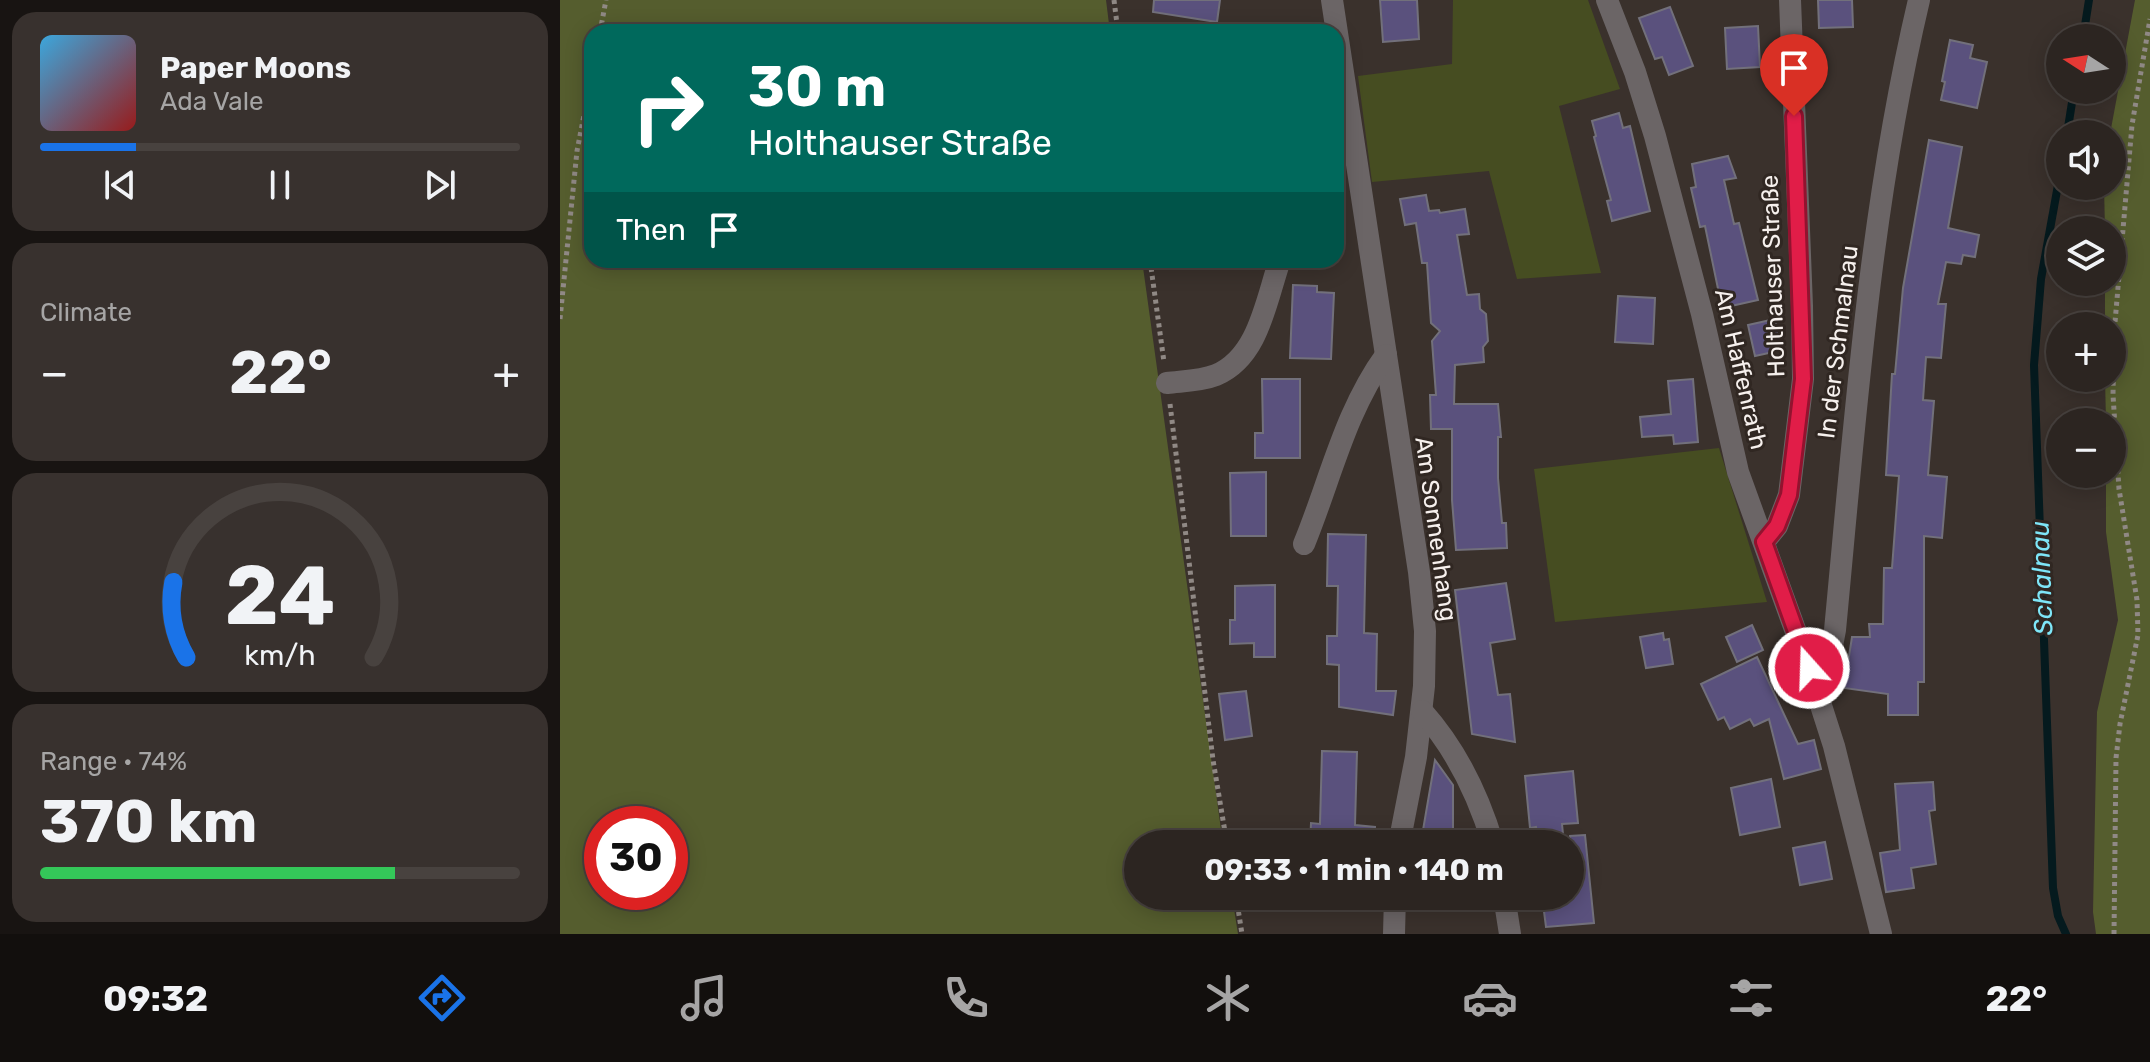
<!DOCTYPE html>
<meta charset="utf-8">
<style>
body{margin:0;font-family:Rubik,sans-serif;background:#38312e;color:#f1f3f6;height:100vh;display:flex;flex-direction:column;font-size:30px;white-space:nowrap}
*{box-sizing:border-box;margin:0}
p{font-size:26px;color:#a6a5a5}
.icon{flex:none;width:44px;height:44px;fill:none;stroke:currentColor;stroke-width:2;stroke-linecap:round;stroke-linejoin:round}
.map{position:relative;flex:1;overflow:hidden}
.panel{display:flex;flex-direction:column;gap:12px;padding:12px;background:#181412;width:560px}
.panel>*{flex:none}
.top-card{position:absolute;left:24px;top:24px;width:760px;height:244px;border-radius:24px;box-shadow:0 4px 20px #0003,0 0 0 2px #48423f;background:#00695c;color:#fff;overflow:hidden}
.needle{width:52px;rotate:282deg}
.buttons{position:absolute;left:1486px;top:24px;display:grid;gap:16px}
.buttons a{display:grid;place-items:center;width:80px;height:80px;border-radius:50%;background:#2c2521;box-shadow:0 4px 20px #0003,0 0 0 2px #48423f;font-size:40px}
.speed{position:absolute;left:24px;top:806px;display:flex;gap:16px;font-size:40px;font-weight:700;text-align:center}
.speed>*{display:grid;place-content:center;width:104px;height:104px;border-radius:50%;background:#2c2521;box-shadow:0 4px 20px #0003,0 0 0 2px #48423f;line-height:1}
.speed .limit{border:12px solid #d22;background:#fff;color:#111}
.pin{position:absolute;display:grid;place-items:center;width:68px;height:68px;color:#fff;margin:-82px -34px;border-radius:50% 50% 50% 0;rotate:-45deg;box-shadow:0 0 8px #0007}
.pin .icon{rotate:45deg}
.me{position:absolute;width:88px;margin:-44px;rotate:340deg;stroke-linejoin:round;filter:drop-shadow(0 0 6px #0008)}
.turn{display:flex;align-items:center;gap:28px;height:168px;padding:0 32px;font-size:36px}
.turn .icon{width:104px;height:104px;stroke-width:2.5}
.turn b{display:block;font-size:56px;line-height:68px}
.then{display:flex;align-items:center;height:76px;padding:0 32px;background:#0003;gap:16px;font-size:30px}
.big{font-size:60px;font-weight:700;line-height:1.1}
.panel .widget{flex:1;display:flex;flex-direction:column;justify-content:center;gap:12px;min-width:0;padding:0 28px;border-radius:24px;background:#38312e}
.panel .dial{align-items:center;gap:0}
.dial svg{height:208px;overflow:visible;fill:none;stroke:#48423f;stroke-width:7;stroke-linecap:round;text-anchor:middle}
.dial text{fill:#f1f3f6;stroke:none}
.song{display:flex;align-items:center;gap:24px}
.cover{width:96px;height:96px;border-radius:12px;background:linear-gradient(135deg,hsl(200 70% 55%),hsl(0 70% 35%))}
.played{height:8px;border-radius:4px;background:linear-gradient(90deg,#1a73e8 20%,#48423f 20%)}
.keys{display:flex;justify-content:space-around;direction:ltr}
.heat{display:flex;justify-content:space-between;align-items:center;font-size:44px;direction:ltr}
.charge{height:12px;border-radius:6px;background:linear-gradient(90deg,#34c759 74%,#48423f 0)}
.trip{position:absolute;left:564px;top:830px;width:460px;height:80px;border-radius:40px;background:#2c2521;box-shadow:0 4px 20px #0003,0 0 0 2px #48423f;font-weight:700;line-height:80px;text-align:center}
.tabs{display:flex;height:128px;justify-content:space-around;align-items:center;background:#120f0d;color:#a6a5a5}
.tabs .icon{width:56px;height:56px}
.tabs .current{color:#1a73e8}
.tabs b{font-size:36px;color:#f1f3f6}
main{display:flex;flex:1;min-height:0}
.map>svg:first-child{display:block}
.green{fill:#464d21}
.forest{fill:#555d2e;fill-rule:evenodd}
.lines{fill:none;stroke-linecap:round;stroke-linejoin:round}
.stream{stroke:#051a1e;stroke-width:8}
.building{fill:#5a517d;stroke:#72707b;stroke-width:2}
.path{stroke:#908985;stroke-width:5;stroke-dasharray:4 4;stroke-linecap:butt}
.minor{stroke:#6b6566;stroke-width:22}
.route-casing{stroke:#92132f;stroke-width:20}
.route{stroke:#e11d48;stroke-width:14}
.labels{text-anchor:middle;dominant-baseline:central;stroke-width:6;stroke-linejoin:round;paint-order:stroke}
.street-label{font-size:24px;fill:#f6f0ed;stroke:#302722}
.water-label{font-size:26px;font-style:italic;fill:#7ee6f8;stroke:#302722}
</style>
<main>
<section class="panel">
<div class="widget">
<div class="song"><i class="cover"></i><div><b>Paper Moons</b><p>Ada Vale</p></div></div>
<div class="played"></div>
<div class="keys"><svg class="icon" aria-label="previous" viewBox="0 0 24 24"><path d="M18 5L8 12l10 7zM5 5v14"/></svg><svg class="icon" aria-label="pause" viewBox="0 0 24 24"><path d="M8 5v14M16 5v14"/></svg><svg class="icon" aria-label="next" viewBox="0 0 24 24"><path d="M6 5l10 7-10 7zM19 5v14"/></svg></div>
</div>
<div class="widget"><p>Climate</p>
<div class="heat"><a>−</a><b class="big">22°</b><a>+</a></div>
</div>
<div class="widget dial"><svg viewBox="0 0 100 80">
<path d="M14 69A42 42 0 1 1 86 69"/>
<path d="M14 69A42 42 0 0 1 9 40" stroke="#1a73e8"/>
<text x="50" y="56" font-size="32" font-weight="700">24</text>
<text x="50" y="72" font-size="11">km/h</text>
</svg></div>
<div class="widget"><p>Range · 74%</p><b class="big">370 km</b><div class="charge"></div></div>
</section>
<div class="map">
<svg width="1590" height="934" viewBox="0 0 1590 934">
<rect width="100%" height="100%" fill="#3a312c"/>
<!-- green -->
<g class="green">
<polygon points="893,0 1028,0 1060,89 999,106 1041,273 957,279 929,171 812,182 798,76 892,64"/>
<polygon points="1159,448 1207,602 995,622 974,469"/>
</g>
<!-- forest -->
<g class="forest">
<path d="M0,0H546L550,32H32V260H582L663,844H578V896H672L678,934H0ZM42,824H110V892H42Z"/>
<polygon points="1575,0 1590,0 1590,934 1536,934 1533,912 1537,712 1558,620 1546,532 1546,474 1552,474 1552,422 1546,422 1545,378 1552,378 1552,326 1545,326 1545,282 1552,282 1552,230 1545,230 1544,186 1552,186 1550,134"/>
</g>
<g class="lines">
<!-- stream -->
<g class="stream">
<polyline points="1523,38 1529,0"/>
<polyline points="1507,134 1514,90"/>
<polyline points="1500,174 1481,279 1474,365 1493,888 1498,916 1506,934"/>
</g>
</g>
<!-- building -->
<g class="building">
<polygon points="594,0 660,0 657,22 593,12"/>
<polygon points="820,0 857,0 859,39 823,42"/>
<polygon points="1258,0 1292,0 1293,27 1259,28"/>
<polygon points="1110,7 1133,66 1109,75 1102,57 1095,59 1079,18"/>
<polygon points="1198,26 1200,67 1167,69 1165,28"/>
<polygon points="1390,40 1413,45 1410,58 1427,62 1417,108 1381,100 1385,82 1382,81"/>
<polygon points="1059,113 1063,128 1070,126 1090,211 1052,221 1047,201 1051,200 1034,137 1036,136 1032,121"/>
<polygon points="1369,140 1402,147 1388,228 1419,235 1415,257 1403,255 1401,264 1386,262 1378,304 1386,304 1381,358 1366,357 1363,400 1374,401 1368,475 1387,477 1382,538 1364,536 1364,682 1358,682 1358,715 1328,715 1328,694 1284,688 1292,637 1310,637 1309,624 1323,624 1324,568 1332,568 1339,476 1326,475 1332,374 1335,374 1343,288"/>
<polygon points="1168,156 1176,178 1164,180 1174,224 1179,223 1198,300 1162,308 1145,226 1140,227 1131,188 1136,187 1132,164"/>
<polygon points="866,195 869,211 879,210 880,213 905,209 909,234 897,235 907,295 919,294 920,309 926,314 928,341 923,347 924,362 895,365 894,404 938,404 941,437 938,437 938,478 942,523 946,523 947,548 896,550 892,500 892,429 871,429 870,395 876,395 872,341 880,331 871,323 867,263 862,263 856,223 845,225 840,199"/>
<polygon points="733,285 757,286 757,292 774,293 771,359 730,358"/>
<polygon points="1058,296 1095,298 1093,344 1055,342"/>
<polygon points="1215,319 1222,350 1195,356 1188,325"/>
<polygon points="702,379 740,379 740,458 695,458 695,433 703,433"/>
<polygon points="1133,379 1138,442 1114,444 1113,435 1082,437 1080,417 1111,414 1108,381"/>
<polygon points="706,472 706,536 671,536 670,473"/>
<polygon points="768,534 806,535 804,633 817,634 816,691 836,691 833,715 779,707 779,665 767,664 767,636 777,636 778,586 767,586"/>
<polygon points="946,583 955,639 930,643 938,695 950,694 955,742 912,734 895,590"/>
<polygon points="715,585 715,657 694,657 694,643 670,644 670,620 675,620 675,586"/>
<polygon points="1192,625 1203,650 1177,662 1166,637"/>
<polygon points="1103,633 1104,640 1109,639 1113,664 1086,668 1080,637"/>
<polygon points="1197,657 1238,744 1254,740 1261,769 1224,779 1209,719 1194,726 1190,719 1170,729 1164,717 1158,720 1141,684"/>
<polygon points="686,691 692,736 665,740 659,694"/>
<polygon points="762,751 797,752 795,825 815,827 814,844 750,844 751,823 760,824"/>
<polygon points="875,760 893,785 893,835 862,836"/>
<polygon points="1013,771 1018,823 1002,824 1004,844 978,844 976,827 970,828 965,776"/>
<polygon points="1211,779 1220,827 1180,835 1171,788"/>
<polygon points="1373,782 1375,810 1369,811 1376,864 1351,868 1354,888 1326,892 1320,853 1340,850 1335,784"/>
<polygon points="1025,835 1034,923 986,927 982,896 1010,896 1010,836"/>
<polygon points="1265,842 1272,879 1240,885 1233,848"/>
</g>
<g class="lines">
<!-- path -->
<g class="path">
<polyline points="554,0 558,32"/>
<polyline points="40,32 46,0"/>
<polyline points="590,260 604,362"/>
<polyline points="0,319 17,151 32,74"/>
<polyline points="610,404 653,760 667,844"/>
<polyline points="676,896 682,934"/>
<polyline points="1554,934 1556,758 1560,724 1578,635 1577,600 1559,489 1553,395 1554,334 1572,125 1590,19"/>
</g>
<!-- minor -->
<g class="minor">
<polyline points="772,0 859,572 865,631 864,686 856,757 839,844"/>
<polyline points="1047,0 1075,72 1095,136 1142,314 1178,472 1249,668 1274,746 1321,934"/>
<path d="M607,383C623,381 641,381 656,375C699,357 706,300 720,260"/>
<polyline points="1204,542 1217,526 1229,495 1243,379 1242,306 1230,0"/>
<path d="M744,544C770,481 785,411 826,355"/>
<path d="M1256,691L1268,667L1275,630C1295,420 1310,207 1359,0"/>
<path d="M862,711C897,750 918,794 933,844"/>
<polyline points="944,896 950,934"/>
<polyline points="834,934 835,896"/>
</g>
</g>
<g class="lines">
<defs>
<polyline id="route" points="1234,116 1243,379 1229,495 1217,526 1204,542 1249,668"/>
</defs>
<!-- route casing -->
<use href="#route" class="route-casing"/>
<!-- route -->
<use href="#route" class="route"/>
</g>
<g class="labels">
<!-- street labels -->
<g class="street-label">
<text transform="translate(1213 276) rotate(-92)">Holthauser Straße</text>
<text transform="translate(1278 342) rotate(-83)">In der Schmalnau</text>
<text transform="translate(1181 369) rotate(77)">Am Haffenrath</text>
<text transform="translate(876 529) rotate(82)">Am Sonnenhang</text>
</g>
<!-- water labels -->
<g class="water-label">
<text transform="translate(1482 578) rotate(-92)">Schalnau</text>
</g>
</g>
</svg>
<div class="buttons">
<a><svg class="needle" viewBox="-14 -14 28 28"><path d="M0-13l5 13h-10z" fill="#e53935"/><path d="M0 13l5-13h-10z" fill="#a6a5a5"/></svg></a>
<a><svg class="icon" aria-label="sound" viewBox="0 0 24 24"><path d="M4 9h4l5-4v14l-5-4H4zM17 9q2 3 0 6"/></svg></a>
<a><svg class="icon" aria-label="layers" viewBox="0 0 24 24"><path d="M12 4l9 5-9 5-9-5zM3 14l9 5 9-5"/></svg></a>
<a>+</a>
<a>−</a>
</div>
<div class="speed"><div class="limit">30</div></div>
<div class="pin" style="left:1234px;top:116px;background:#d93025"><svg class="icon" aria-label="arrive" viewBox="0 0 24 24"><path d="M6 21V4h12l-3 4 3 4H6"/></svg></div>
<svg class="me" style="left:1249px;top:668px" viewBox="-20 -20 40 40"><circle r="17" fill="#e11d48" stroke="#fff" stroke-width="3"/><path d="M0-11L8 9 0 5-8 9z" fill="#fff"/></svg>
<div class="trip">09:33 · 1 min · 140 m</div>
<div class="top-card">
<div class="turn"><svg class="icon" aria-label="right" viewBox="0 0 24 24"><path d="M7 20v-9h11M14 6l5 5-5 5"/></svg><div><b>30 m</b>Holthauser Straße</div></div>
<div class="then">Then<svg class="icon" aria-label="arrive" viewBox="0 0 24 24"><path d="M6 21V4h12l-3 4 3 4H6"/></svg></div>
</div>
</div>
</main>
<nav class="tabs">
<b>09:32</b>
<svg class="icon current" aria-label="directions" viewBox="0 0 24 24"><path d="M12 3l9 9-9 9-9-9zM9 14v-3h6M13 9l2 2-2 2"/></svg>
<svg class="icon" aria-label="music" viewBox="0 0 24 24"><path d="M9 18V5l10-2v13"/><circle cx="6" cy="18" r="3"/><circle cx="16" cy="16" r="3"/></svg>
<svg class="icon" aria-label="phone" viewBox="0 0 24 24"><path d="M5 4h4l2 5-3 2q2 4 5 5l2-3 5 2v4C11 20 4 13 5 4z"/></svg>
<svg class="icon" aria-label="climate" viewBox="0 0 24 24"><path d="M12 3v18M4 7l16 10M4 17L20 7"/></svg>
<svg class="icon" aria-label="car" viewBox="0 0 24 24"><path d="M5 17H2v-5l4-1 3-4h7l3 4 3 1v5h-3M9 17h6M6 11h13"/><circle cx="7" cy="17" r="2"/><circle cx="17" cy="17" r="2"/></svg>
<svg class="icon" aria-label="filters" viewBox="0 0 24 24"><path d="M4 7h16M4 17h16"/><circle cx="9" cy="7" r="2"/><circle cx="15" cy="17" r="2"/></svg>
<b>22°</b>
</nav>
